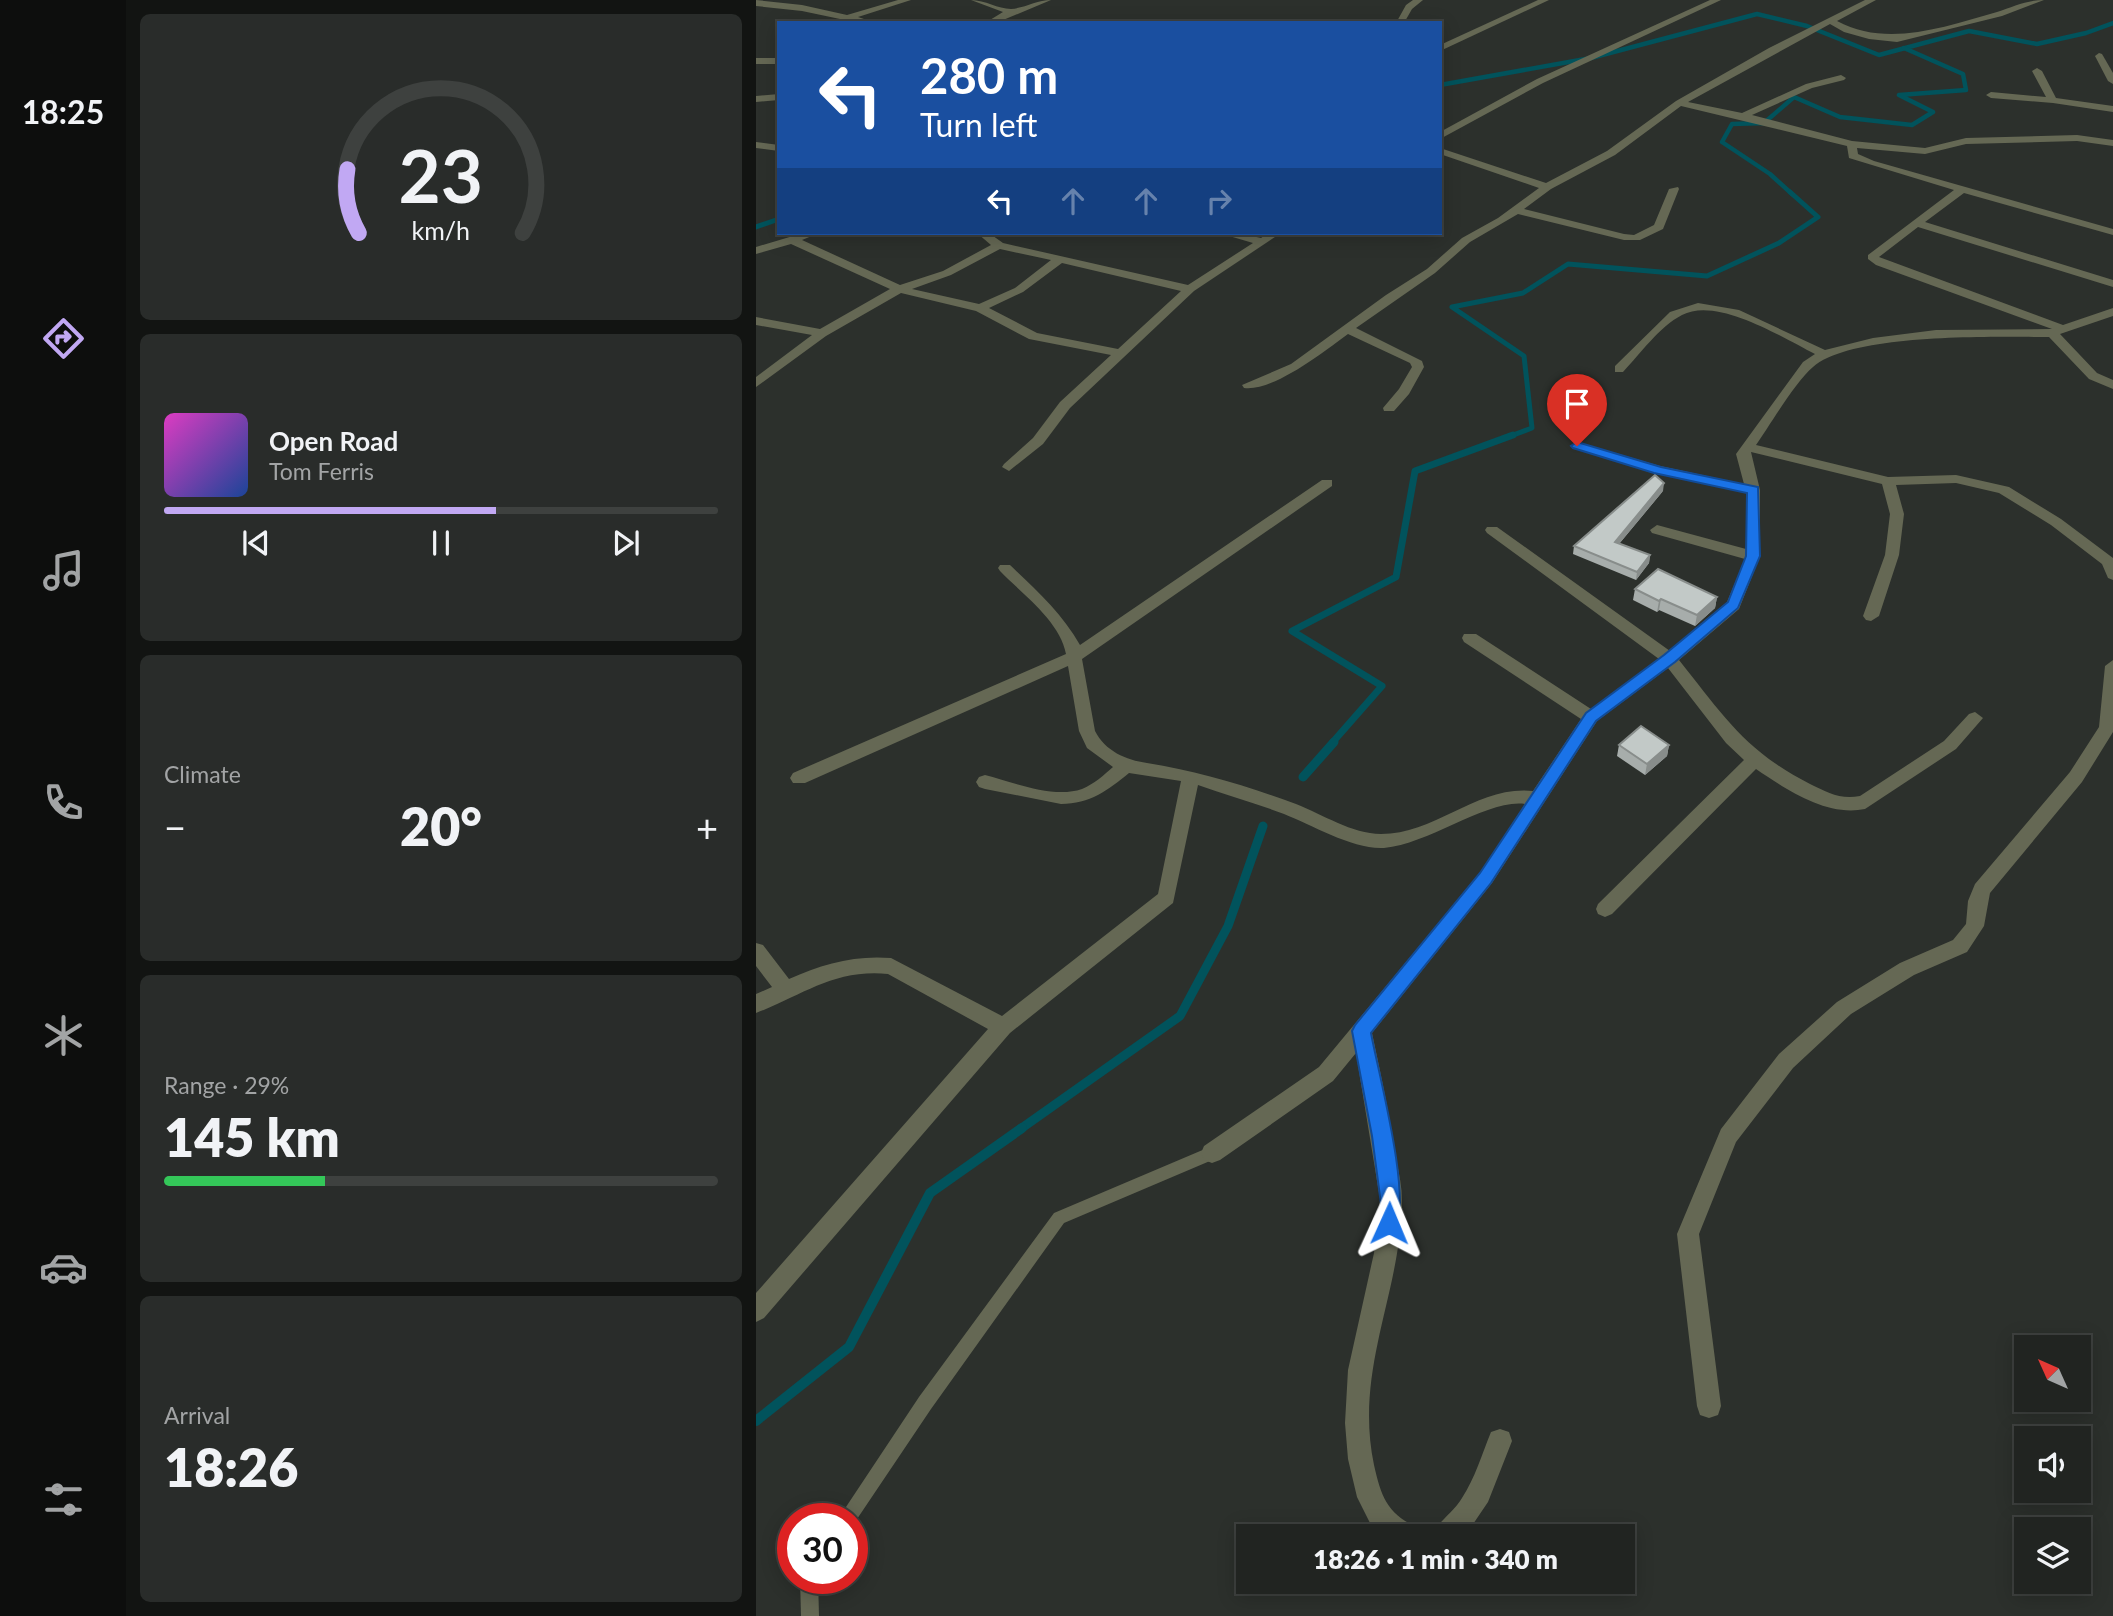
<!DOCTYPE html>
<meta charset="utf-8">
<style>
body{margin:0;font-family:Lato,sans-serif;background:#292c2a;color:#f1f3f6;height:100vh;display:flex;flex-direction:column;font-size:26px;white-space:nowrap}
*{box-sizing:border-box;margin:0}
p{font-size:23px;color:#a2a4a5}
.icon{flex:none;width:38px;height:38px;fill:none;stroke:currentColor;stroke-width:2;stroke-linecap:round;stroke-linejoin:round}
.map{position:relative;flex:1;overflow:hidden}
.sheet{display:flex;flex-direction:column;gap:14px;padding:14px;background:#121412;width:630px}
.sheet>*{flex:none}
.top-card{position:absolute;left:21px;top:21px;width:665px;height:214px;border-radius:0px;box-shadow:0 4px 18px #0003,0 0 0 2px #3e413f;background:#1a4fa0;color:#fff;overflow:hidden}
.needle{width:46px;rotate:315deg}
.tools{position:absolute;left:1258px;top:1335px;display:grid;gap:14px}
.tools a{display:grid;place-items:center;width:77px;height:77px;border-radius:0px;background:#212421;box-shadow:0 4px 18px #0003,0 0 0 2px #3e413f;font-size:35px}
.speed{position:absolute;left:21px;top:1503px;display:flex;gap:14px;font-size:35px;font-weight:700;text-align:center}
.speed>*{display:grid;place-content:center;width:91px;height:91px;border-radius:50%;background:#212421;box-shadow:0 4px 18px #0003,0 0 0 2px #3e413f;line-height:1}
.speed .limit{border:10px solid #d22;background:#fff;color:#111}
.pin{position:absolute;display:grid;place-items:center;width:60px;height:60px;color:#fff;margin:-72px -30px;border-radius:50% 50% 50% 0;rotate:-45deg;box-shadow:0 0 7px #0007}
.pin .icon{rotate:45deg}
.me{position:absolute;width:77px;margin:-38px;rotate:1deg;stroke-linejoin:round;filter:drop-shadow(0 0 5px #0008)}
.turn{display:flex;align-items:center;gap:24px;height:147px;padding:0 28px;font-size:32px}
.turn .icon{width:91px;height:91px;stroke-width:2.5}
.turn b{display:block;font-size:49px;line-height:60px}
.lanes{display:flex;align-items:center;height:66px;padding:0 28px;background:#0003;justify-content:center;gap:35px;direction:ltr}
.lanes .off{opacity:.35}
.big{font-size:52px;font-weight:800;line-height:1.1}
.sheet .widget{flex:1;display:flex;flex-direction:column;justify-content:center;gap:10px;min-width:0;padding:0 24px;border-radius:10px;background:#292c2a}
.sheet .dial{align-items:center;gap:0}
.dial svg{height:182px;overflow:visible;fill:none;stroke:#3e413f;stroke-width:7;stroke-linecap:round;text-anchor:middle}
.dial text{fill:#f1f3f6;stroke:none}
.song{display:flex;align-items:center;gap:21px}
.cover{width:84px;height:84px;border-radius:10px;background:linear-gradient(135deg,hsl(310 70% 55%),hsl(220 70% 35%))}
.played{height:7px;border-radius:4px;background:linear-gradient(90deg,#c1a8f3 60%,#3e413f 60%)}
.keys{display:flex;justify-content:space-around;direction:ltr}
.heat{display:flex;justify-content:space-between;align-items:center;font-size:38px;direction:ltr}
.charge{height:10px;border-radius:5px;background:linear-gradient(90deg,#34c759 29%,#3e413f 0)}
.trip{position:absolute;left:480px;top:1524px;width:399px;height:70px;border-radius:0px;background:#212421;box-shadow:0 4px 18px #0003,0 0 0 2px #3e413f;font-weight:800;line-height:70px;text-align:center}
main{display:flex;flex:1;min-height:0}
.tabs{display:flex;flex-direction:column;width:126px;justify-content:space-around;align-items:center;background:#0d0e0d;color:#a2a4a5}
.tabs .icon{width:49px;height:49px}
.tabs .current{color:#c1a8f3}
.tabs b{font-size:32px;color:#f1f3f6}
.map>svg:first-child{display:block}
.lines{fill:none;stroke-linecap:round;stroke-linejoin:round}
.stream-far4{stroke:#01535c;stroke-width:4.5}
.stream-far3{stroke:#01535c;stroke-width:5}
.stream-far2{stroke:#01535c;stroke-width:7}
.stream-far1{stroke:#01535c;stroke-width:9}
.stream{stroke:#01535c;stroke-width:10}
.lane{fill:#656854;fill-rule:evenodd}
.street{fill:#656854;fill-rule:evenodd}
.wall{fill:#a7adab}
.shaded-wall{fill:#888d8b}
.building{fill:#c2c9c7;stroke:#888d8b;stroke-width:2}
.route{fill:#1a73e8;stroke:#114b97;stroke-width:2}
</style>
<main>
<nav class="tabs">
<b>18:25</b>
<svg class="icon current" aria-label="directions" viewBox="0 0 24 24"><path d="M12 3l9 9-9 9-9-9zM9 14v-3h6M13 9l2 2-2 2"/></svg>
<svg class="icon" aria-label="music" viewBox="0 0 24 24"><path d="M9 18V5l10-2v13"/><circle cx="6" cy="18" r="3"/><circle cx="16" cy="16" r="3"/></svg>
<svg class="icon" aria-label="phone" viewBox="0 0 24 24"><path d="M5 4h4l2 5-3 2q2 4 5 5l2-3 5 2v4C11 20 4 13 5 4z"/></svg>
<svg class="icon" aria-label="climate" viewBox="0 0 24 24"><path d="M12 3v18M4 7l16 10M4 17L20 7"/></svg>
<svg class="icon" aria-label="car" viewBox="0 0 24 24"><path d="M5 17H2v-5l4-1 3-4h7l3 4 3 1v5h-3M9 17h6M6 11h13"/><circle cx="7" cy="17" r="2"/><circle cx="17" cy="17" r="2"/></svg>
<svg class="icon" aria-label="filters" viewBox="0 0 24 24"><path d="M4 7h16M4 17h16"/><circle cx="9" cy="7" r="2"/><circle cx="15" cy="17" r="2"/></svg>
</nav>
<section class="sheet">
<div class="widget dial"><svg viewBox="0 0 100 80">
<path d="M14 69A42 42 0 1 1 86 69"/>
<path d="M14 69A42 42 0 0 1 9 41" stroke="#c1a8f3"/>
<text x="50" y="56" font-size="32" font-weight="700">23</text>
<text x="50" y="72" font-size="11">km/h</text>
</svg></div>
<div class="widget">
<div class="song"><i class="cover"></i><div><b>Open Road</b><p>Tom Ferris</p></div></div>
<div class="played"></div>
<div class="keys"><svg class="icon" aria-label="previous" viewBox="0 0 24 24"><path d="M18 5L8 12l10 7zM5 5v14"/></svg><svg class="icon" aria-label="pause" viewBox="0 0 24 24"><path d="M8 5v14M16 5v14"/></svg><svg class="icon" aria-label="next" viewBox="0 0 24 24"><path d="M6 5l10 7-10 7zM19 5v14"/></svg></div>
</div>
<div class="widget"><p>Climate</p>
<div class="heat"><a>−</a><b class="big">20°</b><a>+</a></div>
</div>
<div class="widget"><p>Range · 29%</p><b class="big">145 km</b><div class="charge"></div></div>
<div class="widget"><p>Arrival</p><b class="big">18:26</b></div>
</section>
<div class="map">
<svg width="1357" height="1616" viewBox="0 0 1357 1616">
<rect width="100%" height="100%" fill="#2c302c"/>
<g class="lines">
<!-- stream-far4 -->
<g class="stream-far4">
<polyline points="684,85 835,58 1001,14 1051,26 1123,55 1213,31 1281,44 1330,33 1357,23"/>
<polyline points="1036,194 1014,174 966,142 976,124 1008,123 1038,97 1084,117 1156,125 1177,112 1143,95 1210,90 1207,74 1148,48"/>
</g>
<!-- stream-far3 -->
<g class="stream-far3">
<polyline points="0,227 23,219"/>
<polyline points="752,437 776,428 768,356 696,307 767,293 812,264 951,276 1023,243 1062,217 1034,192"/>
</g>
<!-- stream-far2 -->
<polyline class="stream-far2" points="576,743 626,686 536,631 640,577 659,471 757,435"/>
<!-- stream-far1 -->
<g class="stream-far1">
<polyline points="547,777 578,742"/>
<polyline points="263,1130 424,1016 472,926 507,826"/>
</g>
<!-- stream -->
<polyline class="stream" points="0,1421 93,1347 174,1193 266,1128"/>
<!-- lane -->
<g class="lane">
<polygon points="456,1146 461,1148 463,1153 461,1158 308,1223 175,1409 97,1525 96,1519 82,1519 163,1397 298,1213"/>
<polygon points="44,1578 62,1578 63,1616 45,1616"/>
</g>
<!-- street -->
<g class="street">
<polygon points="0,0 46,5 91,15 142,0 155,0 102,17 120,23 103,23 46,11 0,6"/>
<path d="M215,0C229,0 242,9 255,9C269,8 281,0 295,0L240,23H229L247,12Z"/>
<polygon points="657,0 667,0 656,9 648,23 640,23 650,5"/>
<polygon points="782,0 793,0 684,51 684,45"/>
<polygon points="954,0 965,0 787,83 684,139 684,132 781,79"/>
<path d="M1109,0H1120L1081,21C1131,48 1188,27 1241,12C1257,7 1271,0 1288,0L1246,16L1141,42L1113,39L1088,32L1074,24L932,102L986,113L1050,84L1085,75L1090,78L1088,80L1056,88L996,115L1096,141L1169,148L1210,138L1321,135L1357,140V146L1321,141L1210,144L1169,154L1101,148L1102,154L1118,161L1357,229V235L1208,193L1169,222L1357,280V287L1162,227L1123,257L1307,325L1357,308V316L1304,334L1341,373L1357,380V389L1333,379L1293,337C1239,337 1096,333 1057,367C1040,381 1014,425 1000,445L1132,477L1200,475L1253,487L1305,519L1357,558V580L1352,578L1346,564L1295,525L1243,493L1200,483L1140,485L1148,514L1143,555L1123,616L1115,621L1110,620L1107,616L1129,555L1134,514L1126,484L995,452L1004,490V556L983,609L923,660C967,715 989,751 1054,784C1071,792 1084,800 1104,796L1188,741L1213,714L1219,712L1227,718L1200,749L1109,809C1071,817 1031,790 1000,769L856,914L849,917L842,914L840,909L842,904L988,760L970,743L912,668L841,721L736,883L616,1033C625,1075 634,1117 640,1159C643,1173 646,1187 646,1201C645,1294 598,1369 618,1465C625,1496 631,1514 661,1527L665,1536H626L617,1529L601,1497L592,1459L589,1423L592,1370L618,1253L624,1199L600,1053L577,1081L464,1160L456,1163L448,1160L445,1153L448,1146L563,1067L724,873L769,804C731,799 674,844 628,848C598,850 556,825 528,814C499,803 470,795 442,785L417,903L254,1033L8,1318L0,1322V1293L232,1029L132,974C77,969 48,995 0,1013V994L16,987L0,966V943L7,945L33,979C66,964 98,955 135,958L246,1016L402,894L425,781L373,773C352,790 334,804 305,804L229,789L223,787L220,782L223,777L229,775C257,782 297,799 326,789C338,784 348,775 357,767L331,748L323,731L312,666L49,783H37L34,778L37,773L310,654C304,621 266,594 244,571L242,568L244,565H254C280,590 306,613 324,645L566,480H576V486L326,659L339,731C349,751 370,760 391,763C442,771 491,786 540,804C566,814 596,834 625,834C680,834 722,785 777,791L825,719L708,642L706,638L708,634H720L835,709L903,659L731,533L729,530L731,527H741L914,651L971,602L989,559L896,533L894,530L901,525L990,549V493L897,473L814,446L821,442L904,466L988,484L980,454L1047,362L1059,354C1027,338 961,296 926,315C903,327 885,353 867,372H859V366L914,312L942,303L983,310L1069,350L1117,338L1180,330L1296,329L1120,265L1112,259V255L1198,190L1093,158L1091,146L925,106L859,155L795,189L768,209L868,234L878,235L898,225L913,189L922,187L923,189L907,229L884,240H868L762,214L714,242L679,273L600,328L666,361L668,367L653,394L638,411H628L627,408L643,389L656,367L654,363L592,334C569,351 517,392 488,388L486,385L535,364L630,295L671,269L706,238L742,218L783,188L684,154V148L790,183L851,151L920,101L1013,48Z"/>
<polygon points="1343,53 1346,54 1357,73 1357,84 1352,81 1339,56"/>
<rect x="0" y="58" width="23" height="6"/>
<polygon points="1281,68 1286,71 1300,98 1357,106 1357,112 1297,103 1235,98 1230,95 1235,92 1290,97 1276,71"/>
<polygon points="23,94 23,100 0,102 0,96"/>
<polygon points="0,142 23,145 23,151 0,148"/>
<path d="M47,233H63L46,240L144,285L187,271L235,245L221,233H233L247,243L432,285L497,243L463,233H482L505,238L512,233H525L438,291L314,408L287,444L253,471L246,467L248,464L277,438L304,402L355,355L273,339L220,311L145,293L70,336L0,387V377L56,335L0,325V317L64,329L134,289L35,244L0,254V247ZM244,249L295,260L259,288L223,304L156,289L195,275ZM306,263L425,291L362,349L281,333L233,308L267,292Z"/>
<polygon points="1357,660 1357,732 1326,782 1234,893 1228,926 1211,952 1158,975 1095,1014 1037,1068 980,1142 943,1234 965,1406 962,1415 953,1418 944,1415 941,1406 921,1234 965,1129 1023,1054 1081,1002 1144,963 1197,940 1210,924 1212,901 1219,884 1314,772 1343,727 1349,666"/>
<path d="M744,1429L753,1432L756,1441L732,1502L709,1536H676C681,1522 698,1512 706,1498C719,1478 726,1454 735,1432Z"/>
</g>
</g>
<!-- wall -->
<g class="wall">
<polygon points="907,491 863,544 894,555 893,563 880,580 817,554 818,546"/>
<polygon points="879,589 961,597 959,608 939,626 903,610 901,612 877,600"/>
<polygon points="863,745 913,745 911,756 889,775 861,756"/>
</g>
<!-- shaded-wall -->
<g class="shaded-wall">
<polygon points="908,483 907,491 858,550 859,542"/>
<polygon points="894,555 893,563 880,580 881,572"/>
<polygon points="961,597 959,608 939,626 941,615"/>
<polygon points="905,599 903,610 901,612 903,601"/>
<polygon points="913,745 911,756 889,775 891,764"/>
</g>
<!-- building -->
<g class="building">
<polygon points="899,475 908,483 859,542 894,555 881,572 818,546"/>
<polygon points="902,569 961,597 941,615 905,599 903,601 879,589"/>
<polygon points="885,726 913,745 891,764 863,745"/>
</g>
<!-- route -->
<path class="route" d="M821,442L905,467L1002,487L1004,556L982,608L919,662L840,721L735,883L615,1033C623,1076 655,1194 640,1230L633,1233L625,1230L623,1223L625,1204L616,1136L596,1031L599,1025L724,873L830,713L908,655L972,602L990,556L991,493L898,473L817,448L815,446Z"/>
</svg>
<div class="tools">
<a><svg class="needle" viewBox="-14 -14 28 28"><path d="M0-13l5 13h-10z" fill="#e53935"/><path d="M0 13l5-13h-10z" fill="#a2a4a5"/></svg></a>
<a><svg class="icon" aria-label="sound" viewBox="0 0 24 24"><path d="M4 9h4l5-4v14l-5-4H4zM17 9q2 3 0 6"/></svg></a>
<a><svg class="icon" aria-label="layers" viewBox="0 0 24 24"><path d="M12 4l9 5-9 5-9-5zM3 14l9 5 9-5"/></svg></a>
</div>
<div class="speed"><div class="limit">30</div></div>
<div class="pin" style="left:821px;top:446px;background:#d93025"><svg class="icon" aria-label="arrive" viewBox="0 0 24 24"><path d="M6 21V4h12l-3 4 3 4H6"/></svg></div>
<svg class="me" style="left:633px;top:1223px" viewBox="-20 -20 40 40"><path d="M0-17L14 15 0 8-14 15z" fill="#1a73e8" stroke="#fff" stroke-width="4"/></svg>
<div class="trip">18:26 · 1 min · 340 m</div>
<div class="top-card">
<div class="turn"><svg class="icon" aria-label="left" viewBox="0 0 24 24"><path d="M17 20v-9H6M10 6l-5 5 5 5"/></svg><div><b>280 m</b>Turn left</div></div>
<div class="lanes"><svg class="icon" aria-label="left" viewBox="0 0 24 24"><path d="M17 20v-9H6M10 6l-5 5 5 5"/></svg><svg class="icon off" aria-label="ahead" viewBox="0 0 24 24"><path d="M12 20V5M6 11l6-6 6 6"/></svg><svg class="icon off" aria-label="ahead" viewBox="0 0 24 24"><path d="M12 20V5M6 11l6-6 6 6"/></svg><svg class="icon off" aria-label="right" viewBox="0 0 24 24"><path d="M7 20v-9h11M14 6l5 5-5 5"/></svg></div>
</div>
</div>
</main>
